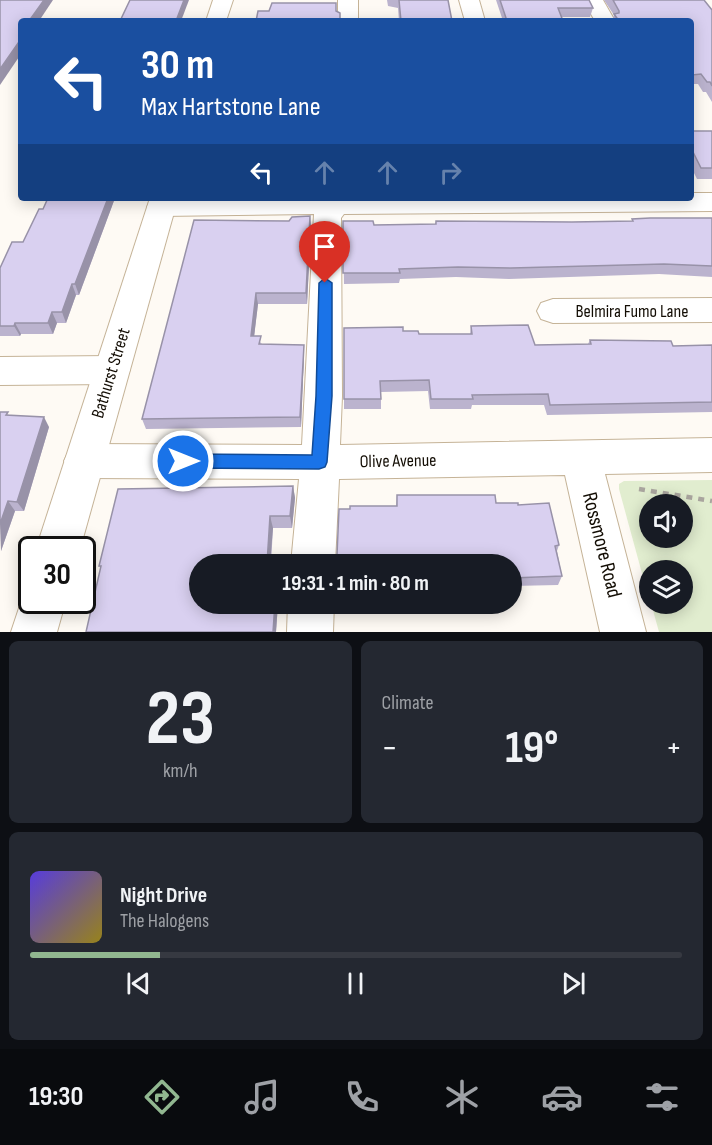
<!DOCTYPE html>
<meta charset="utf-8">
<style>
body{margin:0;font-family:"Sofia Sans Condensed",sans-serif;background:#242831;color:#f1f3f6;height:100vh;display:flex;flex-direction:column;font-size:22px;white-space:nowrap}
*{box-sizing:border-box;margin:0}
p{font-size:20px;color:#9ea1a6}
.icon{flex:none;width:33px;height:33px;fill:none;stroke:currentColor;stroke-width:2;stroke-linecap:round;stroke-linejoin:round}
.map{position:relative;height:632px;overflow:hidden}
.side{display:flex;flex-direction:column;gap:9px;padding:9px;background:#0d0f14;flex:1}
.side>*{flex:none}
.hud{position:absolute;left:18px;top:18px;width:676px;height:183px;border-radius:6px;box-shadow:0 3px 15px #0003;background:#1a4fa0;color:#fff;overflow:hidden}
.fabs{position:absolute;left:639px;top:494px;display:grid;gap:12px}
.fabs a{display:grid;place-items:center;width:54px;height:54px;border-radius:50%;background:#171b24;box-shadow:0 3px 15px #0003;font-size:30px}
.speed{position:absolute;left:18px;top:536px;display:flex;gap:12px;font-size:30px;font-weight:700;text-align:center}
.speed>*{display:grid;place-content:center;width:78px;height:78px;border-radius:50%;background:#171b24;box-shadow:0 3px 15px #0003;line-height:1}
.speed .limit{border:3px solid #111;border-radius:9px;background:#fff;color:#111}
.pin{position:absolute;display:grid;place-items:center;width:51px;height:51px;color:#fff;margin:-62px -26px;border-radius:50% 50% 50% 0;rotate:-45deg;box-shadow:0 0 6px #0007}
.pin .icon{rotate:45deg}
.me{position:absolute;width:66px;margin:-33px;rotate:90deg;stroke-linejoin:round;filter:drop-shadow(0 0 4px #0008)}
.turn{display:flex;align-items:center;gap:21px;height:126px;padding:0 24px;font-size:27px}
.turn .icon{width:78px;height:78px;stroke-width:2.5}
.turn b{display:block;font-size:42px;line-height:51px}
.lanes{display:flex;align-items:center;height:57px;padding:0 24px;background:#0003;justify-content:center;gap:30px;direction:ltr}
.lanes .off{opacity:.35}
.big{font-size:45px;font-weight:700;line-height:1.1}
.side .card{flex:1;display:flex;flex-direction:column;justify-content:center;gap:9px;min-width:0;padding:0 21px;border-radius:9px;background:#242831}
.side .dial{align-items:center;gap:0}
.dial b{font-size:78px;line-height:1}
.song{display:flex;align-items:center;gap:18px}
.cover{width:72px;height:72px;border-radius:9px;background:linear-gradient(135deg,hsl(250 70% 55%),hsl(50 70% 35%))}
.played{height:6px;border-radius:3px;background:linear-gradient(90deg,#91b790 20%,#363941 20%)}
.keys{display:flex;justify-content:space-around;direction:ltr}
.heat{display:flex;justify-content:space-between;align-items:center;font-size:33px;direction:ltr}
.side .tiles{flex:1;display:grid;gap:9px;grid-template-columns:1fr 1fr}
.card:last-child{grid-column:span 2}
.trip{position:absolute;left:189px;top:554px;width:333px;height:60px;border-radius:30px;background:#171b24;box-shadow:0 3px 15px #0003;font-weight:700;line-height:60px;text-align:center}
.dock{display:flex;height:96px;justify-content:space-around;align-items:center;background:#090b0e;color:#9ea1a6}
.dock .icon{width:42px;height:42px}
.dock .selected{color:#91b790}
.dock b{font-size:27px;color:#f1f3f6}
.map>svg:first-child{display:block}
.green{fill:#e1edcf;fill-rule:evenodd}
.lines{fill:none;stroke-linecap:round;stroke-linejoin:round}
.minor-casing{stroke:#c5b397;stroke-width:2}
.major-casing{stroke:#c5b397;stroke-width:2}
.path{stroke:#a9a59e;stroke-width:4.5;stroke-dasharray:6 6;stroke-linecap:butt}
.minor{fill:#fff;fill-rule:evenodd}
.major{fill:#fff;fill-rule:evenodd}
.wall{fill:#bbb3ce}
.shaded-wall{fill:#9892a8}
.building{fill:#d9d0f0;stroke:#9892a8;stroke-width:1.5}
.route{fill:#1a73e8;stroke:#114b97;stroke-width:1.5}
.labels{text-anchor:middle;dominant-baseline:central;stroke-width:4.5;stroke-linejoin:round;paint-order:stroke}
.street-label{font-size:18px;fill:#130d04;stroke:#fff}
.near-street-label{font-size:21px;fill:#130d04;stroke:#fff}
</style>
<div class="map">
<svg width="712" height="632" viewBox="0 0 712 632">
<rect width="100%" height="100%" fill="#fefaf4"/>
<!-- green -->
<path class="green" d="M712,480V632H659L651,603H682V570H650L649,599L619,489V484L624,481ZM650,504H682V537H650Z"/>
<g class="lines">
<defs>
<g id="minor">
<rect x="338" y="0" width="20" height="21"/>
<polygon points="459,0 479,0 485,21 465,21"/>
<polygon points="583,0 603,0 615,21 595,21"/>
<polygon points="692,193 712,193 712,211 344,214 341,218 342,396 340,445 712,438 712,472 605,474 646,632 600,632 565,475 339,479 335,564 291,564 299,479 84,478 70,473 64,461 70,449 84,444 302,445 314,214 161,216 151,213 147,207 151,201 175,198 692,198"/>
<polygon points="712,298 712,322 553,323 541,319 537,311 541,303 553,299"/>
<polygon points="112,356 124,360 130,370 124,380 112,384 0,385 0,357"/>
<polygon points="288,603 334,603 333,632 287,632"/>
</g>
<g id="major">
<polygon points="213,0 233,0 226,21 206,21"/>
<polygon points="150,198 178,198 80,549 36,549"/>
<polygon points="32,582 32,600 66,600 57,632 11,632 27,584"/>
</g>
</defs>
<!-- minor casing -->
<use href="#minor" class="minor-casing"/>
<!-- major casing -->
<use href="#major" class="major-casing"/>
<!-- path -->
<polyline class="path" points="639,489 712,501"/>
<!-- minor -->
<use href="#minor" class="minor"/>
<!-- major -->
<use href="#major" class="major"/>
</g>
<!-- wall -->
<g class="wall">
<polygon points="387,0 448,0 452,21 399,21 398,8 388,6"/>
<polygon points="496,0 589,0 593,8 590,17 561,17 563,21 503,21"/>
<polygon points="604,0 704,0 712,10 712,102 706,92 703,92 698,84 692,84 692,21 612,21 614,15"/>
<polygon points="692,131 712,131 712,179 697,179 692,169"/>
<polygon points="48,198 115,198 79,295 76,295 66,323 57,323 53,334 21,334 20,336 0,336 0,268 23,242 43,209"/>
<polygon points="310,216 311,227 307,304 258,304 254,336 262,344 304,345 304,355 301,427 146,429 142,419 289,221"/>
<polygon points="712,218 712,277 659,274 509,279 456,277 400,279 399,283 344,284 343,221 374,225 435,224 436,221 572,222 632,221 632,219"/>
<polygon points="471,326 535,345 588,344 590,340 673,346 712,345 712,412 547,415 544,405 472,405 471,409 430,409 428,391 381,392 381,409 344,409 344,328 403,331 419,334 470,334"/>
<polygon points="0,412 49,427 24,511 15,511 1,551"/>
<polygon points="293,486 295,498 292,528 273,528 271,564 200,564 278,603 276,632 86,632 101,569 99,566"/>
<polygon points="397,495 518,505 559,545 557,551 562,576 558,585 512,586 512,564 350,509 396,506"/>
</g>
<!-- shaded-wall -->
<g class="shaded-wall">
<polygon points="44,0 53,0 39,21 29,21"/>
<polygon points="184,0 189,0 181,21 176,21"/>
<polygon points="21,39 21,54 0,85 0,69"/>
<polygon points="108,198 115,198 79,295 75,284"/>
<polygon points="310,216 311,227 307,304 306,293"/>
<polygon points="72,284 76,295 66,323 62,312"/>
<polygon points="256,293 258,304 253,346 251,336"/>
<polygon points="52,312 57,323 53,334 48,323"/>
<polygon points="15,323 21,334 20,336 14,326"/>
<polygon points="304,345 304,355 301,427 300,417"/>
<polygon points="44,417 49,427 24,511 17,502"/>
<polygon points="293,486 295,498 292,528 290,516"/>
<polygon points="8,501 15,511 1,551 0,524"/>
<polygon points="270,516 273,528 270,564 267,564"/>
<polygon points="275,603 278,603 276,632 273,632"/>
</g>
<!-- building -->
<g class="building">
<polygon points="0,0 44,0 29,21 21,21 21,39 0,69"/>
<polygon points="130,0 184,0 176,21 120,21"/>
<polygon points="399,0 448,0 452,21 401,21"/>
<polygon points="500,0 589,0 593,8 558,8 563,21 507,21"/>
<polygon points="613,0 704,0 712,10 712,86 710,82 707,82 701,74 692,75 692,21 619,21 614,14 619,13 619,11"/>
<polygon points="272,3 336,3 336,11 340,13 340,21 256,21 258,11 269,11"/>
<polygon points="692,131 712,131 712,168 701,168 692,150"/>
<polygon points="48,198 108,198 75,284 72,284 62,312 52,312 48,323 15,323 14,326 0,326 0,268 12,242 23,242 39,209 43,209"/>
<polygon points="310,216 306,293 256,293 251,336 261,336 259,344 304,345 300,417 142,419 194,220 289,221 292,217"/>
<polygon points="650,218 712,218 712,266 664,264 511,268 458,267 399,269 400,273 343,273 343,221 373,221 374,225 436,224 436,221 572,222 633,221 632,219"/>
<polygon points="528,325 535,345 591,344 590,340 671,341 673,346 712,345 712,402 550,405 548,394 472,395 473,399 431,399 429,380 380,381 381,399 344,399 344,328 403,327 403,331 418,331 419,334 472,334 471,326"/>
<polygon points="0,412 8,412 6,415 44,417 17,502 8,501 0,524"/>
<polygon points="293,486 290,516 270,516 267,564 200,564 200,603 275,603 273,632 86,632 101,566 99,566 118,489"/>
<polygon points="397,495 495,495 496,503 518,503 518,505 549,503 559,545 555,546 562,576 512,578 512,564 329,564 329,558 337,555 339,509 350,509 350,506 397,506"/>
</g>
<!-- route -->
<polygon class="route" points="325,278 332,283 332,396 327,462 325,467 319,469 183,468 177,466 174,461 177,456 183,454 312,455 316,396 319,283"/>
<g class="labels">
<!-- street labels -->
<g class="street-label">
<text x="632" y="311">Belmira Fumo Lane</text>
<text transform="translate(111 373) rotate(-73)">Bathurst Street</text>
<text transform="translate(398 461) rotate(-1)">Olive Avenue</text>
</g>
<!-- near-street labels -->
<g class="near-street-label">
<text transform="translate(602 545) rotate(76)">Rossmore Road</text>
</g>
</g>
</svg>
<div class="fabs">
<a><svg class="icon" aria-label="sound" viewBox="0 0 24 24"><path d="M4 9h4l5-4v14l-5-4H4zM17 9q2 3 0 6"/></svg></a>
<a><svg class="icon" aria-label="layers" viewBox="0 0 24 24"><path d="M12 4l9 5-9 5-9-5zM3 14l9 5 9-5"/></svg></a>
</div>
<div class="speed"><div class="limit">30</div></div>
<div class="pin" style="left:325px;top:283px;background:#d93025"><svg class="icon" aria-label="arrive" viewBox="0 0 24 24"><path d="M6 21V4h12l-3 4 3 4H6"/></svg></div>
<svg class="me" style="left:183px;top:461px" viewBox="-20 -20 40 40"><circle r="17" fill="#1a73e8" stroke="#fff" stroke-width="3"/><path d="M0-11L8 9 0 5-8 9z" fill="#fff"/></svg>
<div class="trip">19:31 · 1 min · 80 m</div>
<div class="hud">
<div class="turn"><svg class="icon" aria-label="left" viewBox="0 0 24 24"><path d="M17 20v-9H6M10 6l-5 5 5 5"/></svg><div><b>30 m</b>Max Hartstone Lane</div></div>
<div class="lanes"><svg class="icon" aria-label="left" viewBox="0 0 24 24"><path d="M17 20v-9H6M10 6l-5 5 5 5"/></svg><svg class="icon off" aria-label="ahead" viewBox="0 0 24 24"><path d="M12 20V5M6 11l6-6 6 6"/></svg><svg class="icon off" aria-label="ahead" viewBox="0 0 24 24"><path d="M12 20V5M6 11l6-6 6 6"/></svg><svg class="icon off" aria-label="right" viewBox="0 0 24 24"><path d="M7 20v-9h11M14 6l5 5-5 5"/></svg></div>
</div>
</div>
<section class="side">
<div class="tiles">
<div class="card dial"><b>23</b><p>km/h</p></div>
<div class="card"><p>Climate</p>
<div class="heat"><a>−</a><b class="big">19°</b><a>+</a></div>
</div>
<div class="card">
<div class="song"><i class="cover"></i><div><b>Night Drive</b><p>The Halogens</p></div></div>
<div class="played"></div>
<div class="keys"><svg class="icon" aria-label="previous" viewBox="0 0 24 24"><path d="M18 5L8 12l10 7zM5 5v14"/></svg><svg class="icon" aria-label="pause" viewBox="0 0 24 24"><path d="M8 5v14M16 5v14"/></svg><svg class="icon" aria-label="next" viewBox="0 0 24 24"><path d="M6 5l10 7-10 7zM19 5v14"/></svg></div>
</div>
</div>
</section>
<nav class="dock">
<b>19:30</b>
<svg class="icon selected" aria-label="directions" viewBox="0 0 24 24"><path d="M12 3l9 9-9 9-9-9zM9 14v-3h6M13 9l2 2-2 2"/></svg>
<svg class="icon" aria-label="music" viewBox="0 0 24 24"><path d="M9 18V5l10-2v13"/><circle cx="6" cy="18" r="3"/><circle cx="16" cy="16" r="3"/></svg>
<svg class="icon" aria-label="phone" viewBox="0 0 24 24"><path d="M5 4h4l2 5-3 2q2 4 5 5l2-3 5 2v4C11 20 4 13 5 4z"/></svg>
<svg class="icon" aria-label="climate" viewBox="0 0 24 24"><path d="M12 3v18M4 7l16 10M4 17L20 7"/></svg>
<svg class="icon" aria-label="car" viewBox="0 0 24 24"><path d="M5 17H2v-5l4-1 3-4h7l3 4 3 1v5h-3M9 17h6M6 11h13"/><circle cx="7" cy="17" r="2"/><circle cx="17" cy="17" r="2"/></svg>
<svg class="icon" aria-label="filters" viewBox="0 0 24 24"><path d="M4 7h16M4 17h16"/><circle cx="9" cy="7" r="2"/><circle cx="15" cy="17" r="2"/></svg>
</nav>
